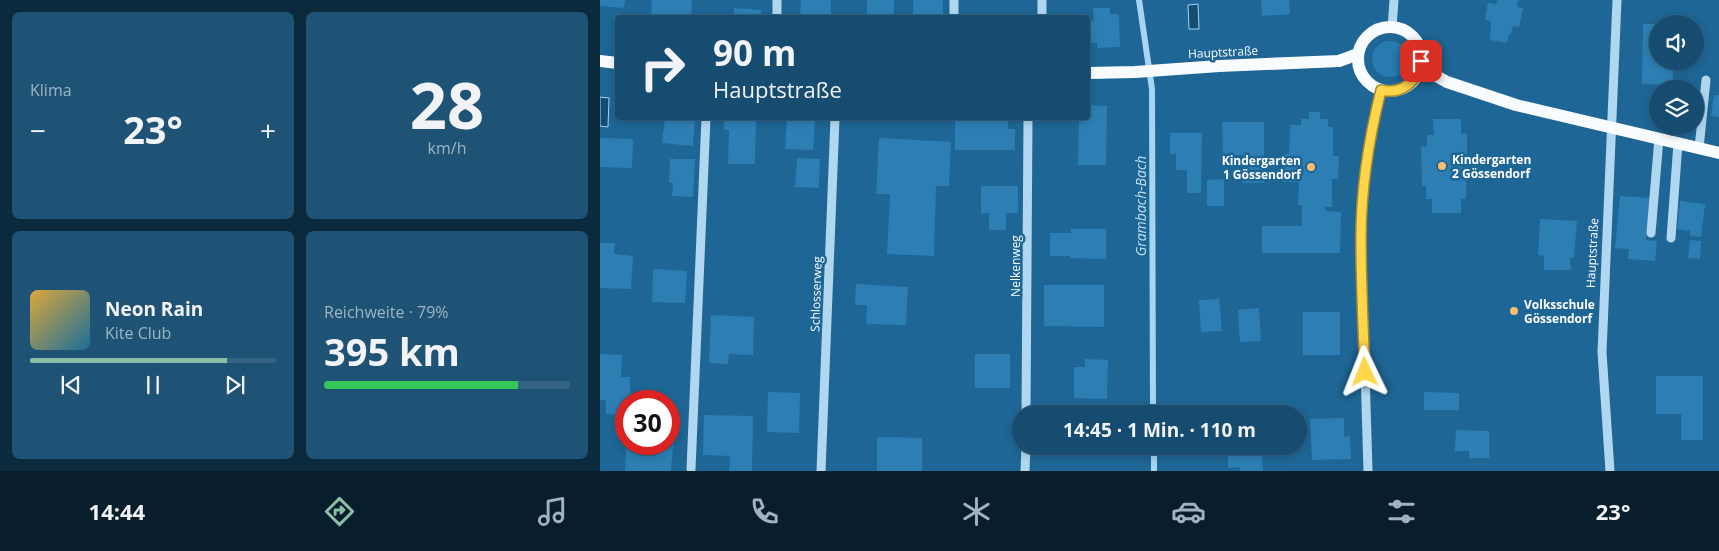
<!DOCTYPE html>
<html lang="de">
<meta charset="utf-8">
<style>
body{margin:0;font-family:"Open Sans",sans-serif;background:#1f5375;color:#f1f3f6;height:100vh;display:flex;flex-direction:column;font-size:19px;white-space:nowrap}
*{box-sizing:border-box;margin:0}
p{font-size:16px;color:#9eb4c3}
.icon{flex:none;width:28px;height:28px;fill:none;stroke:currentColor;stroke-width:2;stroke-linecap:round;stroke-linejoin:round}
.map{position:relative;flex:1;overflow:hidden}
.sheet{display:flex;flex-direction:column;gap:12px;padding:12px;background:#0c2a3e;width:600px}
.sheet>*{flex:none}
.top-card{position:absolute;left:15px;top:15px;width:475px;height:105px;border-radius:5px;box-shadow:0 2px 8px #0003,0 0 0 1px #356383;background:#164c70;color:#f1f3f6;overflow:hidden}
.controls{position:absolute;left:1049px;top:15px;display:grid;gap:10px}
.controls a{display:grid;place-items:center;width:55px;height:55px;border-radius:50%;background:#164c70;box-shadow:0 2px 8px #0003,0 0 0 1px #356383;font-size:25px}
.speed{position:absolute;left:15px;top:390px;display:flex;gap:10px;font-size:25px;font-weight:700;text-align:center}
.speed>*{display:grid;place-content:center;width:65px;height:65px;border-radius:50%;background:#164c70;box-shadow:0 2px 8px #0003,0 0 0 1px #356383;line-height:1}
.speed .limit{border:8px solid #d22;background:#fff;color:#111}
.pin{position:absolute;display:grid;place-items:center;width:42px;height:42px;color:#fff;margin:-21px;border-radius:10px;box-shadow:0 2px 8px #0006}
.me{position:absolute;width:55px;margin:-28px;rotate:358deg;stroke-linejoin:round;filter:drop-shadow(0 0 4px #0008)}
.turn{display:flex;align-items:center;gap:18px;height:105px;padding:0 15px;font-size:22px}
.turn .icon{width:65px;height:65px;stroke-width:2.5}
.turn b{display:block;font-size:35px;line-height:42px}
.big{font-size:38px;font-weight:700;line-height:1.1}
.sheet .widget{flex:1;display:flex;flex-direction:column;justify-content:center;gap:8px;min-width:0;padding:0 18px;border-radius:8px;background:#1f5375}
.sheet .dial{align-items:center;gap:0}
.dial b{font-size:65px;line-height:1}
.song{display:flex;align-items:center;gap:15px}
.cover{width:60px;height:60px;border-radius:8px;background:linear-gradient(135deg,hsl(40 70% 55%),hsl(200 70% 35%))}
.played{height:5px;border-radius:2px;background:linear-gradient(90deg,#8abfa5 80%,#356383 80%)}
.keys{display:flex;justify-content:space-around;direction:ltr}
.heat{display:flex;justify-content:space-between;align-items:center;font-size:28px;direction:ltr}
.charge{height:8px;border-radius:4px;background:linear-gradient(90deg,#34c759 79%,#356383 0)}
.sheet .tiles{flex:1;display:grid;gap:12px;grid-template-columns:repeat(2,1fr)}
.trip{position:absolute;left:412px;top:405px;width:295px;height:50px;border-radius:25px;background:#164c70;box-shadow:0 2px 8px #0003,0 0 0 1px #356383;font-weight:700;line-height:50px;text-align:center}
.menu{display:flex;height:80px;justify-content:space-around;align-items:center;background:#091e2d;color:#9eb4c3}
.menu .icon{width:35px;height:35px}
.menu .current{color:#8abfa5}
.menu b{font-size:22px;color:#f1f3f6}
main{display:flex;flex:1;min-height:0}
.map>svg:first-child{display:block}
.green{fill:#277bae}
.water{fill:#144d74;stroke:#a5d5f0}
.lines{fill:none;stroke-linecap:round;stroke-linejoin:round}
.stream{stroke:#a5d5f0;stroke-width:6}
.building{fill:#2d7fb3}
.minor{stroke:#b1d7ef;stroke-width:9}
.major{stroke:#f9fcff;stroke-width:12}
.route-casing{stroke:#a68a30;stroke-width:12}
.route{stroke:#ffd54a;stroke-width:9}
.poi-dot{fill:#fdbd71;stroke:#1e6695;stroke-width:2}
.labels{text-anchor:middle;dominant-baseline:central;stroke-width:5;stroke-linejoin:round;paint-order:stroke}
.street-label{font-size:12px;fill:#fff;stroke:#1e6695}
.poi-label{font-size:12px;font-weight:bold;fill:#fff;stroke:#1e6695;text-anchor:start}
.water-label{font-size:14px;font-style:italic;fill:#bee1f5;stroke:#1e6695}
</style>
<main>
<section class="sheet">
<div class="tiles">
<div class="widget"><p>Klima</p>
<div class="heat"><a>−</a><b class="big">23°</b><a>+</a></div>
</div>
<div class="widget dial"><b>28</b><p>km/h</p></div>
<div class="widget">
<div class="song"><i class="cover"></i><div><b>Neon Rain</b><p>Kite Club</p></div></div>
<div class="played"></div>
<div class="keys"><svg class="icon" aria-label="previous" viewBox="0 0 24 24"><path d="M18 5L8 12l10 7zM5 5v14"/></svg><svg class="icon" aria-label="pause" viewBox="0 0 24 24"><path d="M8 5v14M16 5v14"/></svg><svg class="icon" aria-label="next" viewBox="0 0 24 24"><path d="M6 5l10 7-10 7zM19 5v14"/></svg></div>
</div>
<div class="widget"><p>Reichweite · 79%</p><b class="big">395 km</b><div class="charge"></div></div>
</div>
</section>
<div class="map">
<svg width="1119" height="471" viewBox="0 0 1119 471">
<rect width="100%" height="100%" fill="#1e6695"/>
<!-- green -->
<circle class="green" cx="790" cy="59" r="18"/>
<!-- water -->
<g class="water">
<polygon points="598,4 599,29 589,29 588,5"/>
<polygon points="0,97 9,98 8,127 0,126"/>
</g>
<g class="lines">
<!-- stream -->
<g class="stream">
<polyline points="539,0 552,89 553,414"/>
<polyline points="554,446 554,471"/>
</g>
</g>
<!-- building -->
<g class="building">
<polygon points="0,0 25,0 24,8 0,6"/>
<polygon points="52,0 92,0 91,18 51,18"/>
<polygon points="201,0 231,0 231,18 200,18"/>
<rect x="267" y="0" width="27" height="18"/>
<rect x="313" y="0" width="30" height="18"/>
<polygon points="661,0 689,0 690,14 662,16"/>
<polygon points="897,0 918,0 917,7 923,8 919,27 913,26 911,34 909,34 907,43 890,40 891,21 885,20 888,3 896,4"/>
<polygon points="134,8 161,10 160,18 133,18"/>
<polygon points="493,8 510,8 510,14 519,14 520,47 497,48 497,43 489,43 488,21 494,21"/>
<polygon points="1043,24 1058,24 1058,61 1073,61 1073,85 1042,84"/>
<polygon points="1114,95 1119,95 1119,117 1111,116"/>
<polygon points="488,105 507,106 506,165 478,165 479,118 488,118"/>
<polygon points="709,112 720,112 720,119 728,119 728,127 733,127 733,156 739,156 738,179 732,179 732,207 725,207 725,211 741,212 740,253 662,253 662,226 702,226 702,205 698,205 699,182 683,182 683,154 689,154 690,125 701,125 701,119 709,119"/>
<polygon points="65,118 95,118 93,146 62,143"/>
<polygon points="124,118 156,118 155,164 128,164 129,130 124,130"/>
<polygon points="187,118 215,120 213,150 185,149"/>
<polygon points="833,119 861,119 861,134 867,134 867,160 862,160 862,172 866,172 866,199 861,199 861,213 832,213 832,199 826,199 826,186 822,186 821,147 827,147 827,135 834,135"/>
<polygon points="355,121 408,121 408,129 415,129 415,150 355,150"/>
<polygon points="622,122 664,122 664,183 642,183 642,155 623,155"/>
<polygon points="570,133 602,133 601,193 587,193 587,170 576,170 576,154 570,154"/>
<polygon points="0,138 33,139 32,168 0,167"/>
<polygon points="279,138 351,142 349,186 336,186 334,256 287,254 290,194 276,194"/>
<polygon points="197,158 220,159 219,188 195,187"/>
<polygon points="70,159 95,159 93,197 72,196 73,183 69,183"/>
<polygon points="624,179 624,206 607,206 607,180"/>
<polygon points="381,186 418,186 418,213 406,213 406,230 389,230 389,213 381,213"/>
<polygon points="1020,196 1050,198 1046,240 1057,241 1055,261 1028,259 1029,249 1015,248"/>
<polygon points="1080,201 1105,204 1101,237 1090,236 1090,231 1077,229"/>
<polygon points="940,219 977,221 974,258 970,258 971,270 944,270 944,256 938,255"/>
<polygon points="471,229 506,229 506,259 470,258 470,256 450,256 450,233 471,233"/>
<polygon points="1090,240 1101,241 1100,259 1088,258"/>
<polygon points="0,243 15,243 14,254 33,256 31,289 0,288"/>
<polygon points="53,269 87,271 85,303 52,302"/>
<polygon points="256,284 308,287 306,325 266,324 267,305 255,305"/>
<polygon points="444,285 504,285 504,327 444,326"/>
<polygon points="619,299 622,331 601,332 599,300"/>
<polygon points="659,308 661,341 640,342 638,310"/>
<rect x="703" y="312" width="37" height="43"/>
<polygon points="111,315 154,317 153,355 129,354 128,364 109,363"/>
<polygon points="0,354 22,355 21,377 30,377 30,401 26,401 26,415 6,414 6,400 0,400"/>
<rect x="375" y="354" width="35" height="34"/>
<polygon points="485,359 508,360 507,399 474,398 474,367 485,367"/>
<polygon points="1056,376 1103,376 1103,440 1081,440 1081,414 1056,414"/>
<polygon points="168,392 200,393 199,433 167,432"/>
<polygon points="824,392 859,393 859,410 824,410"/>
<polygon points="104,415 153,416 152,471 129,471 130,456 103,455"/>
<polygon points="744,418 744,437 750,436 751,459 712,460 710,419"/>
<polygon points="856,430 889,431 889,458 869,458 869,451 855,451"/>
<polygon points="69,432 74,433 71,471 25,471 26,449 42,450 42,444 69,444"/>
<polygon points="277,437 322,438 322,471 277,471"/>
<polygon points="628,446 662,446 663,471 640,471 640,467 628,468"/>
</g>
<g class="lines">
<!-- minor -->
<g class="minor">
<polyline points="354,0 354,18"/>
<polyline points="442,0 442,18"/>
<polyline points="177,18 177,0"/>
<polyline points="792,28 794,0"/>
<polyline points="1099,148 1106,80"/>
<polyline points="1051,233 1059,138"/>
<polyline points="1071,238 1078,143"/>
<polyline points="426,414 428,118"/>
<polyline points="91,469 106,118"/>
<polyline points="221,471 235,118"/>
<polyline points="425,471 426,446"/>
<polyline points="768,471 761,237 765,169 781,90"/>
<polyline points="1010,471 1002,352 1017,0"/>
</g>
<!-- major -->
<g class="major">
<circle cx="790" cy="59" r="32"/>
<polyline points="0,61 18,63"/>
<polyline points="820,67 847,82 916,105 1119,153"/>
<polyline points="488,73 535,72 619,66 739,61 758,54"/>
</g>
</g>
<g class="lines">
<defs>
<path id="route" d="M765,372C763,328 761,283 761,238C761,188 769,138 781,90C802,95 818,81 821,61"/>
</defs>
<!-- route casing -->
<use href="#route" class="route-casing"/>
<!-- route -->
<use href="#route" class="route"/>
</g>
<!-- markers -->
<g class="poi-dot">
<circle cx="842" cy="166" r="5"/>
<circle cx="711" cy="167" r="5"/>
<circle cx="914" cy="311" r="5"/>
</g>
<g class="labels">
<!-- street labels -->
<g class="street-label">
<text transform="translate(623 52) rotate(-3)">Hauptstraße</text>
<text transform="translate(992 253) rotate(-87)">Hauptstraße</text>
<text transform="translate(415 266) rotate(-90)">Nelkenweg</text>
<text transform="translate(216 294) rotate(-88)">Schlosserweg</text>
</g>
<!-- poi labels -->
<g class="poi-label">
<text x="852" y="159">Kindergarten<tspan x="852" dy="14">2 Gössendorf</tspan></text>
<text x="701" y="160" text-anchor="end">Kindergarten<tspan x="701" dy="14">1 Gössendorf</tspan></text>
<text x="924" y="304">Volksschule<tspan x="924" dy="14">Gössendorf</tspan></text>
</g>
<!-- water labels -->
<g class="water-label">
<text transform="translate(540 206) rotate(-90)">Grambach-Bach</text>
</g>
</g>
</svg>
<div class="controls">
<a><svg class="icon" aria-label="sound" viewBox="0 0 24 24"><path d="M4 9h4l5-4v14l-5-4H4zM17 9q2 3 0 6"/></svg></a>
<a><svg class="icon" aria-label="layers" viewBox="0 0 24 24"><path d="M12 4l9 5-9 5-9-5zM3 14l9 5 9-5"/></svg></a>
</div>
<div class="speed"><div class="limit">30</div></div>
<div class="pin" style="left:821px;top:61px;background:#d93025"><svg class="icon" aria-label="arrive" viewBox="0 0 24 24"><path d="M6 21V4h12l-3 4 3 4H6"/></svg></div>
<svg class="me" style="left:765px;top:372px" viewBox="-20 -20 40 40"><path d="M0-17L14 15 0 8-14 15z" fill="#ffd54a" stroke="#fff" stroke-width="4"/></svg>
<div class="trip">14:45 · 1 Min. · 110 m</div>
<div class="top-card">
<div class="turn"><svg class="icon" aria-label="right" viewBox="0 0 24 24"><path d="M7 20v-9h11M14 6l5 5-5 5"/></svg><div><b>90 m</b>Hauptstraße</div></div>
</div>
</div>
</main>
<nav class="menu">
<b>14:44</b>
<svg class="icon current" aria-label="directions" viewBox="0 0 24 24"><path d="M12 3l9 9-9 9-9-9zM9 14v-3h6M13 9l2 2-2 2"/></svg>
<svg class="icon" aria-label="music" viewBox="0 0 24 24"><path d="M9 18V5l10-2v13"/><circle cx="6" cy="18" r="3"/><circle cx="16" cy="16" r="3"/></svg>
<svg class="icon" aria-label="phone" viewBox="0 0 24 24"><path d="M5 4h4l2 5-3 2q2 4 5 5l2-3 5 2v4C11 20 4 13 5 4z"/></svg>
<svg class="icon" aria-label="climate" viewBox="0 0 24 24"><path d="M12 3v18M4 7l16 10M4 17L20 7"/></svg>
<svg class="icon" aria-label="car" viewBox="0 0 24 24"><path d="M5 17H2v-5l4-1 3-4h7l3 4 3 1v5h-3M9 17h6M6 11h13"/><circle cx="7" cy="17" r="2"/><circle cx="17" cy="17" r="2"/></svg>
<svg class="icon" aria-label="filters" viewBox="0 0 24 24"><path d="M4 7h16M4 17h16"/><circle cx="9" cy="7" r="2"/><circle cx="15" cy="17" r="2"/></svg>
<b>23°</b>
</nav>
